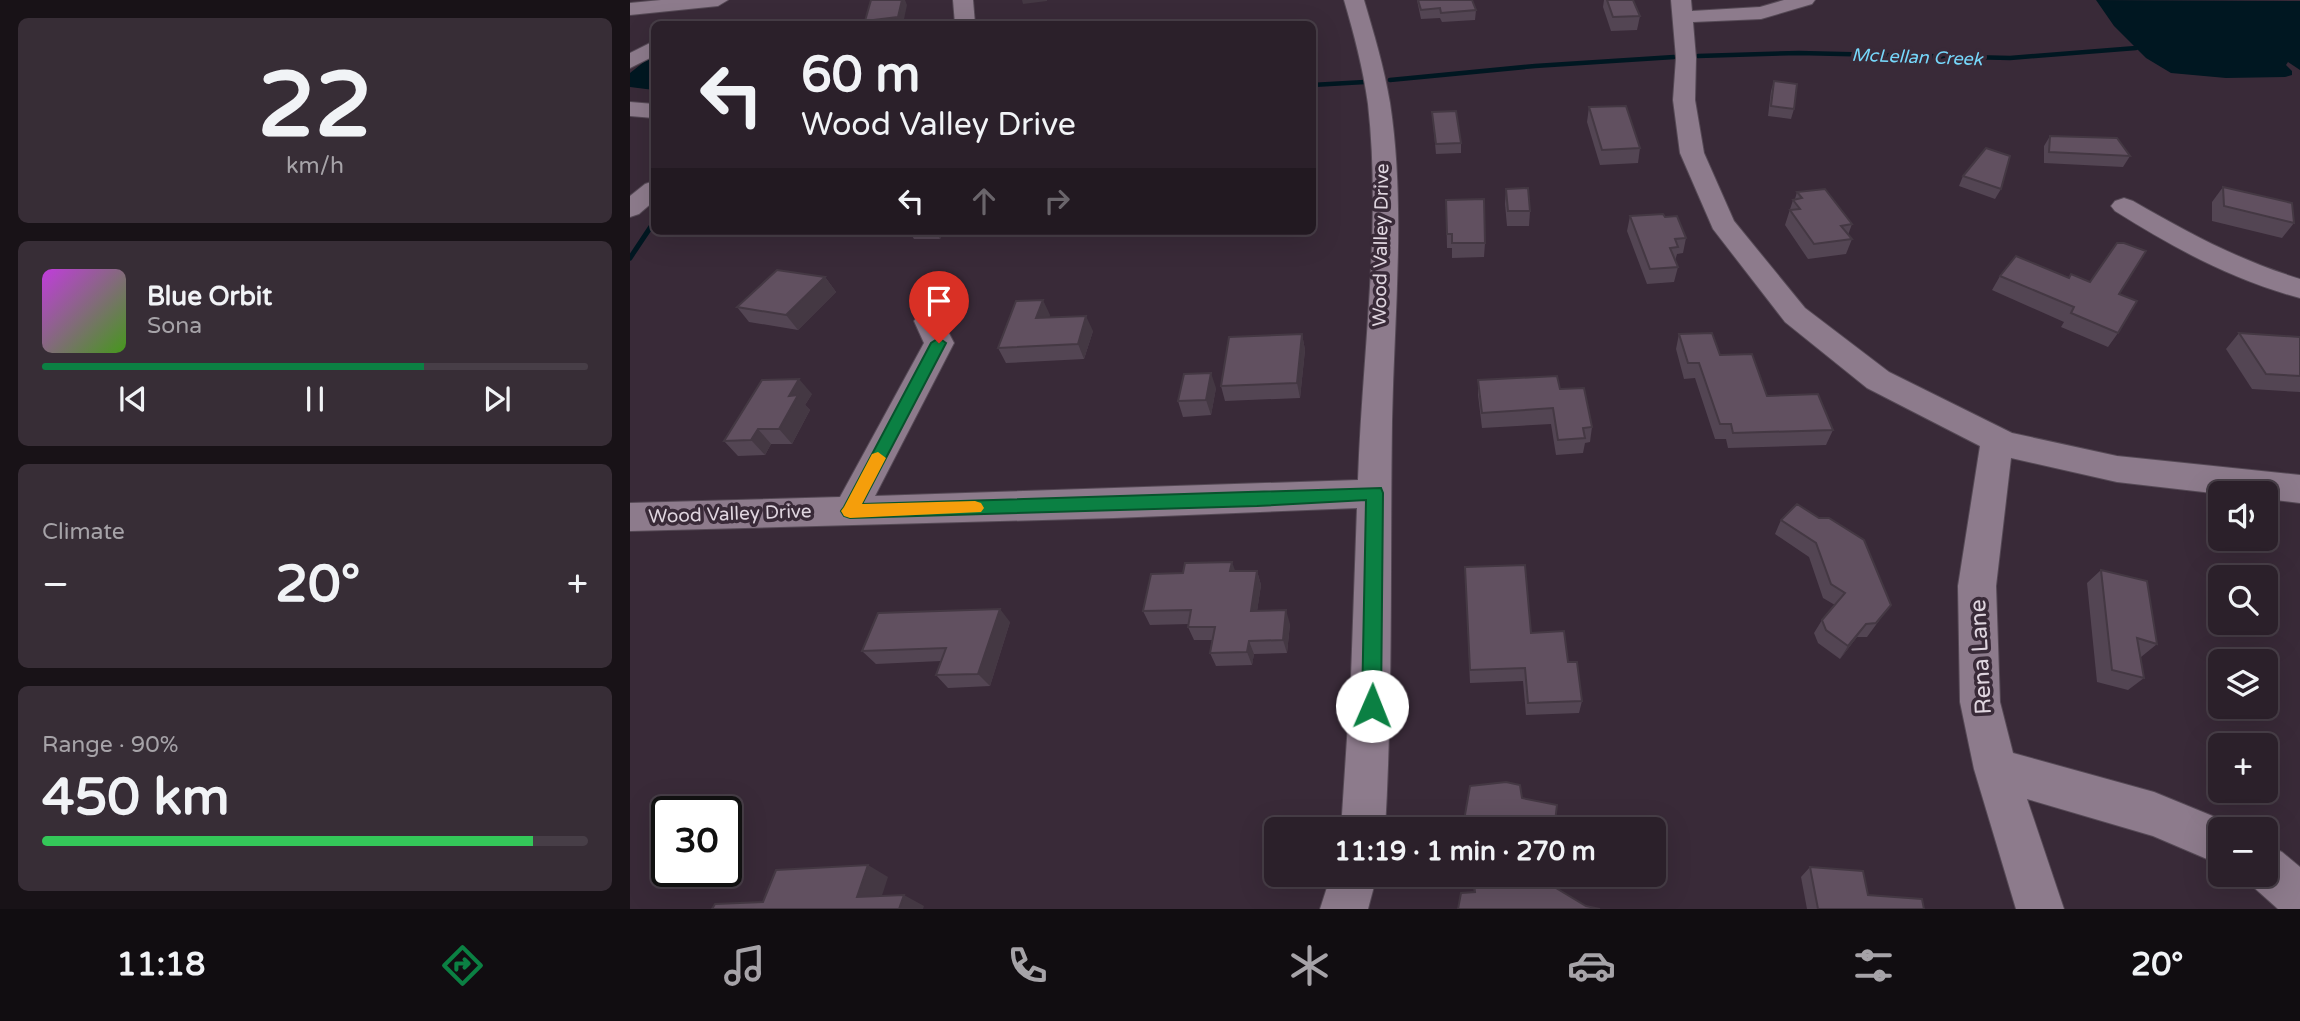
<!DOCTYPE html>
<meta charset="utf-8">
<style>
body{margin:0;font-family:"Varela Round",sans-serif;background:#372d36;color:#f1f3f6;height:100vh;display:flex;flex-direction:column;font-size:26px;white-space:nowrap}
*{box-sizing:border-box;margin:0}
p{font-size:23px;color:#a6a3a8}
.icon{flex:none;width:38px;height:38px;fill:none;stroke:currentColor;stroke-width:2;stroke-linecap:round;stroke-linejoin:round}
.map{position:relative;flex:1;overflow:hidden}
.sheet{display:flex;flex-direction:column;gap:18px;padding:18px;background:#181217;width:630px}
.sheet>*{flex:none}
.banner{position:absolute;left:21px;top:21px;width:665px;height:214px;border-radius:10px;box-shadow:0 7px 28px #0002,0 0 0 2px #473e47;background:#2b202a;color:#f1f3f6;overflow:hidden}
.controls{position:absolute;left:1578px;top:481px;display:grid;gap:14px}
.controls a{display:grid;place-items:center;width:70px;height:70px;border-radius:10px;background:#2b202a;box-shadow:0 7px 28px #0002,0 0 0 2px #473e47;font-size:35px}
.speed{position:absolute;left:21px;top:796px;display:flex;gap:14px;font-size:35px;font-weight:700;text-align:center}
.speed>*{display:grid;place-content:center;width:91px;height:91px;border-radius:50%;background:#2b202a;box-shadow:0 7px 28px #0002,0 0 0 2px #473e47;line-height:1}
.speed .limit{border:4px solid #111;border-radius:10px;background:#fff;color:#111}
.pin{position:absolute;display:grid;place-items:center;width:60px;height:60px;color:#fff;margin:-72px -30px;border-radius:50% 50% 50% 0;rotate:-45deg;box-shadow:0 0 7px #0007}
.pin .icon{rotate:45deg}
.me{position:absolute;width:77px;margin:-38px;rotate:1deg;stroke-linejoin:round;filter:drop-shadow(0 0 5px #0008)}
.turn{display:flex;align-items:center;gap:24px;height:147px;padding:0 35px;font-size:32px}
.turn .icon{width:91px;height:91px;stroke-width:2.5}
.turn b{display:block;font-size:49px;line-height:60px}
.lanes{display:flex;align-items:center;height:66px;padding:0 35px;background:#0003;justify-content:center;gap:35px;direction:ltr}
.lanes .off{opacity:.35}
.big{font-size:52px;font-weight:800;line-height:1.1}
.sheet .tile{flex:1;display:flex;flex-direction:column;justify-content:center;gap:10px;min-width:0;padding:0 24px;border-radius:10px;background:#372d36}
.sheet .dial{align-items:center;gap:0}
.dial b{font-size:91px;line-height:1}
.song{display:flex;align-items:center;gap:21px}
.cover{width:84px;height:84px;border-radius:10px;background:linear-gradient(135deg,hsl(290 70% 55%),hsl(100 70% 35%))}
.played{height:7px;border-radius:4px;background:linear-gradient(90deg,#0b8043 70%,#473e47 70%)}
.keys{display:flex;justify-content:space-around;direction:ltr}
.heat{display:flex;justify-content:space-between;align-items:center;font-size:38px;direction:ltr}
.charge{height:10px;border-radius:5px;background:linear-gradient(90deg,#34c759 90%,#473e47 0)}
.trip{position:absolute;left:634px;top:817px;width:402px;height:70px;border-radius:10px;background:#2b202a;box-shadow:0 7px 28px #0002,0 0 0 2px #473e47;font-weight:800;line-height:70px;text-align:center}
.tab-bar{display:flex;height:112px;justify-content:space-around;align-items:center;background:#110d11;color:#a6a3a8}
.tab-bar .icon{width:49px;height:49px}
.tab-bar .active{color:#0b8043}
.tab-bar b{font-size:32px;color:#f1f3f6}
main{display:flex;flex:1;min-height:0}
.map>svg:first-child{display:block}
.water{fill:#001721}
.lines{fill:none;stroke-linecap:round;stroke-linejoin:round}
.stream-far1{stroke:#001721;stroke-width:4.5}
.stream{stroke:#001721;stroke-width:5}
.minor-casing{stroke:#554955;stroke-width:2}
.minor{fill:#8d7b8c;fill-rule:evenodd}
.wall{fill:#534553}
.shaded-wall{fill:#443843}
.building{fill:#615060;stroke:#443843;stroke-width:2}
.route{fill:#0b8043;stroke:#07532c;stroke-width:2}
.slow{fill:#f59e0b}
.labels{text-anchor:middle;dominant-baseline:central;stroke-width:7;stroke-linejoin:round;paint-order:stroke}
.far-water-label{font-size:18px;font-style:italic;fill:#76d8fb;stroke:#392a38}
.street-label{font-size:19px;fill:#dfd5df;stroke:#392a38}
.near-street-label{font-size:23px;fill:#dfd5df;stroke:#392a38}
</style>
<main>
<section class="sheet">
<div class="tile dial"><b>22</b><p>km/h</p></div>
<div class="tile">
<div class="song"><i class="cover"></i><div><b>Blue Orbit</b><p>Sona</p></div></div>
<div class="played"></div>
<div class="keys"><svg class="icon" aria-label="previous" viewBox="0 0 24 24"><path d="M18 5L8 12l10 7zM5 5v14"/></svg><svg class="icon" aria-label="pause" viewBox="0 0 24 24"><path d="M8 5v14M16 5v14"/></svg><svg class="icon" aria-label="next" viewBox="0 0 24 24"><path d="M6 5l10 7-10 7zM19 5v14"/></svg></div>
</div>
<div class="tile"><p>Climate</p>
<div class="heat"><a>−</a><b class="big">20°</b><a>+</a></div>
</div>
<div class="tile"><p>Range · 90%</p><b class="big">450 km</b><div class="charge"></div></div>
</section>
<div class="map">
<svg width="1670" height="909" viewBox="0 0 1670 909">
<rect width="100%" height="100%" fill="#392a38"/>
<!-- water -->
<g class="water">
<polygon points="1466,0 1670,1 1670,70 1658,62 1656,65 1662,71 1662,75 1655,77 1596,78 1541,73 1516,58 1484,26"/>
<polygon points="24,54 24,90 0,87 0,73"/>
</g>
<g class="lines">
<!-- stream-far1 -->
<g class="stream-far1">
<polyline points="1068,56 1169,53 1380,58 1506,48"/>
<polyline points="760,80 905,66 1044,57"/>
<polyline points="682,85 735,82"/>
</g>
<!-- stream -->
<polyline class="stream" points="0,258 24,222"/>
<defs>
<g id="minor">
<polygon points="31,0 98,0 88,6 0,15 0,3"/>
<polygon points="323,0 343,0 345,24 325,24"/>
<path d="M714,0H734C744,34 754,67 760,103C776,208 764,315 762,421C760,557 763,693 755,830H711L721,677L727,508L484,518L0,531V503L210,497L294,343L284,321L289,314L299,311L309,314L324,343L245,496L728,480C732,355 752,228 738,104C733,68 724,34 714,0Z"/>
<polygon points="1041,0 1061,0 1062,11 1130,7 1154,0 1185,0 1182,4 1131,19 1063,22 1066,58 1065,100 1074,153 1104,221 1175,308 1259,372 1382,433 1487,456 1670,475 1670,503 1636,499 1636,494 1591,494 1487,482 1381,458 1366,586 1370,702 1383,753 1524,792 1607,826 1608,830 1591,830 1591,865 1523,836 1397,799 1434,909 1386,909 1344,769 1330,702 1328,586 1350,446 1237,388 1155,322 1083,229 1050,153 1043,100 1046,58"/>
<polygon points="24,41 24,56 0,68 0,53"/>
<polygon points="0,102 24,104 24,118 0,116"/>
<polygon points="24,181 24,201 9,214 0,217 0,196 15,184"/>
<path d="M1494,198L1503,201C1561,234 1606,259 1670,279V298C1602,280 1544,248 1485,211L1481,206L1485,201Z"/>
<polygon points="1636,845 1652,852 1670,867 1670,909 1648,909 1620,884 1616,875 1636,875"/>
<polygon points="701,875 747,875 738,909 690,909"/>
</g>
</defs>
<!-- minor casing -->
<use href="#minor" class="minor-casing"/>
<!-- minor -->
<use href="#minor" class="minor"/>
</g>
<!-- wall -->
<g class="wall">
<polygon points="787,0 842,0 846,10 845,20 812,22 810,18 791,19"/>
<polygon points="974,0 1003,0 1010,16 1007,30 981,31 973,7"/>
<polygon points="1144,81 1164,109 1161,119 1138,116 1141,91"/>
<polygon points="959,107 1010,148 1008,163 970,165 957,122"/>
<polygon points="802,112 831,143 831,153 806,154"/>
<polygon points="1420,136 1500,156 1493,167 1414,163 1414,146"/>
<polygon points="1333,176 1371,189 1365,199 1329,186"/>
<polygon points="1593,187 1664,223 1652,238 1582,221 1582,202"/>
<polygon points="876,189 900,211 899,226 877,226 875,204"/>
<polygon points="1167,192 1222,224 1218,235 1222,239 1216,254 1178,259 1155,225 1163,200 1165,199"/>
<polygon points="816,200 855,243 854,257 822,258 822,248 817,248"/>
<polygon points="1000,216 1035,217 1056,238 1053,253 1047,254 1045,261 1048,267 1044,282 1017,284 997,231"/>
<polygon points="279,231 326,231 325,234 312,235 310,239 284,239"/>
<polygon points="1370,276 1439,278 1489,294 1488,333 1478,347 1431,327 1434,322 1362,290"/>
<polygon points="195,277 206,292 168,330 119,322 107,307"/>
<polygon points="420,315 419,317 463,331 454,359 376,363 368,348"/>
<polygon points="1609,333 1670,337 1670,392 1622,389 1596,349"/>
<polygon points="672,334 675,350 670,398 595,401 591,386"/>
<polygon points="1049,334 1090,355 1137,396 1203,430 1196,445 1098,448 1096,439 1085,439 1065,378 1054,379 1046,349"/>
<polygon points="848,380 930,389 962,427 960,442 955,443 953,453 926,455 921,424 852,428 848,395"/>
<polygon points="586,388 581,415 553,417 548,401"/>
<polygon points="182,394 175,405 180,410 162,444 141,444 135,455 108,456 94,441"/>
<polygon points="1167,504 1251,618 1237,637 1227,637 1210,659 1188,643 1184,633 1192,620 1205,605 1193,598 1179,557 1145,534 1151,520"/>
<polygon points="835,567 901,633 938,662 952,701 949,713 896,715 893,681 840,683"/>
<polygon points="1471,570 1527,644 1511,657 1510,657 1514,678 1498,690 1467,682 1457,583"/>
<polygon points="605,571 627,571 631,585 627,611 660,624 657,653 624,654 622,665 586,666 580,653 582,640 564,640 558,627 559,624 520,625 513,611"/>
<polygon points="380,622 360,686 318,688 306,675 311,661 246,664 232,651"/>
<polygon points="1180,867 1238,895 1294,909 1177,909 1171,877"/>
<polygon points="842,875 927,875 844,892"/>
</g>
<!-- shaded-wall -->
<g class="shaded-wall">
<polygon points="272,0 275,0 277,5 273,24 237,24 235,21"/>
<polygon points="392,0 417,0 417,1 393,4"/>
<polygon points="306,231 310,231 312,235 310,239"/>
<polygon points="195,277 206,292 168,330 156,315"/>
<polygon points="413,300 420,315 414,333 406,318"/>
<polygon points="456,316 463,331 454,359 448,344"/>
<polygon points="672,334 675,350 670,398 667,383"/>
<polygon points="581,373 586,388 581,415 576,400"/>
<polygon points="169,379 182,394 175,405 180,410 162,444 149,429 159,396"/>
<polygon points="128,429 141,444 135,455 121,440"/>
<polygon points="602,562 607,576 600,571"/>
<polygon points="627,571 631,585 625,625 621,611"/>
<polygon points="370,609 380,622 360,686 348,674"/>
<polygon points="656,610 660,624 657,653 653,640"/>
<polygon points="1236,624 1227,637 1210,659 1218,646"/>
<polygon points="619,641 624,654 622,665 617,652"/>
<polygon points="238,865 258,877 248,908 227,897"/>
<polygon points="274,895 294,906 293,909 269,909"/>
</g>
<!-- building -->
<g class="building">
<polygon points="241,0 272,0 268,17 235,21"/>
<polygon points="788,0 842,0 846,10 811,13 810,8 791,10"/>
<polygon points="977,0 1003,0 1010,16 983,17"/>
<polygon points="1144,81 1167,84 1164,109 1141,106"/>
<polygon points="996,106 1010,148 972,150 959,107"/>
<polygon points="826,111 831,143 806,144 802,112"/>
<polygon points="1420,136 1487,138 1500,156 1419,152"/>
<polygon points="1356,148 1380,156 1371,189 1333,176"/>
<polygon points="1593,187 1662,203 1664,223 1594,206"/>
<polygon points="898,188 900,211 878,211 876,189"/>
<polygon points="1195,189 1222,224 1211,226 1222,239 1184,244 1160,210 1170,209 1163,200 1172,198 1167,192"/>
<polygon points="854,199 855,243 822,243 822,234 817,234 816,200"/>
<polygon points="1033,214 1035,217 1047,216 1056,238 1045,239 1048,247 1040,248 1048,267 1020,269 1000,216"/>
<polygon points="1487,243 1494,243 1516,251 1489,294 1507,301 1488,333 1441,313 1444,307 1370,276 1386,256 1439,278 1441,274 1460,282"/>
<polygon points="147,270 195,277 156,315 107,307"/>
<polygon points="413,300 406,318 456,316 448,344 368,348 386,301"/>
<polygon points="1082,333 1090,355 1122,354 1137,396 1188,394 1203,430 1103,433 1101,424 1090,424 1069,363 1058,363 1049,334"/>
<polygon points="1609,333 1670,337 1670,376 1636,374"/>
<polygon points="672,334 667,383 591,386 599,337"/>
<polygon points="581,373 576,400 548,401 554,374"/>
<polygon points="927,376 930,389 954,388 962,427 953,428 955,438 928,440 923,408 852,413 848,380"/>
<polygon points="169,379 159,396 168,395 149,429 128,429 121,440 94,441 132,380"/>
<polygon points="1167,504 1189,518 1199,518 1234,540 1261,605 1246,623 1236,624 1218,646 1196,630 1192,620 1215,593 1201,584 1186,543 1151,520"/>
<polygon points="602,562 600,571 627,571 621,611 656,610 653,640 619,641 617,652 580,653 585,627 558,627 561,610 513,611 521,574 553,573 555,563"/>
<polygon points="895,565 901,633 934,631 938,662 947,662 952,701 898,703 895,668 840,670 835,567"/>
<polygon points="1471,570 1517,581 1527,644 1507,638 1514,678 1482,670"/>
<polygon points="370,609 348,674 306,675 316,648 232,651 248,613"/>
<polygon points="876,782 890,785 892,798 927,805 924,830 834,830 833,826 840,786"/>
<polygon points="238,865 227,897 274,895 269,909 82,909 85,904 133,902 146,870"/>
<polygon points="1180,867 1233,871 1238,895 1292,899 1294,909 1188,909"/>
<polygon points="843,875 927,875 926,888 956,906 970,909 828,909 831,893 845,892"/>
</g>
<!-- route -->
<polygon class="route" points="309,338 316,343 232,504 751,488 753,493 751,706 749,713 742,715 735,713 732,706 736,500 627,506 220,518 214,516 211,511 214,507 301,343"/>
<!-- slow -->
<polygon class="slow" points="248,452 256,458 232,504 345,501 351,503 354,508 351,512 220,518 214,516 211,511 214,507 242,454"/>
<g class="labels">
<!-- far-water labels -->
<g class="far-water-label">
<text transform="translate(1287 57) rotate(2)">McLellan Creek</text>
</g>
<!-- street labels -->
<g class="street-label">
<text transform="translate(751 245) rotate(-89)">Wood Valley Drive</text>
<text transform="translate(100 514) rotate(-2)">Wood Valley Drive</text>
</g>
<!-- near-street labels -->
<g class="near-street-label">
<text transform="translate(1351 657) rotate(-93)">Rena Lane</text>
</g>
</g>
</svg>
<div class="controls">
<a><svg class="icon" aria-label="sound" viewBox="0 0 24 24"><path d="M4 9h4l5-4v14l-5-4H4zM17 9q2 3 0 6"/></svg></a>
<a><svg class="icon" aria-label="search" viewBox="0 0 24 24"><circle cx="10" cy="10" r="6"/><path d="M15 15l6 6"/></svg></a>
<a><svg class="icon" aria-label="layers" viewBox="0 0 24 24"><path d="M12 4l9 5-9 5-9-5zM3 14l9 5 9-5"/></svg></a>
<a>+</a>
<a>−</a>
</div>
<div class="speed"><div class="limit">30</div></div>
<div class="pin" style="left:309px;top:343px;background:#d93025"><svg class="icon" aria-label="arrive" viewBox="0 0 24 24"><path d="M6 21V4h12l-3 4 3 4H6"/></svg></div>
<svg class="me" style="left:742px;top:706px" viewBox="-20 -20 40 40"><circle r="19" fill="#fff"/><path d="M0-13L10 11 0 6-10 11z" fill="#0b8043"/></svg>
<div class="trip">11:19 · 1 min · 270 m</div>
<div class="banner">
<div class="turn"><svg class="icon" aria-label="left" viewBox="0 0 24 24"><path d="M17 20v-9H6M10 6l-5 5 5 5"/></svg><div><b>60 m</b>Wood Valley Drive</div></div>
<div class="lanes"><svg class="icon" aria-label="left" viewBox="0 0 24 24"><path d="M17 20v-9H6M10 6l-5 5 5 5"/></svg><svg class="icon off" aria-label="ahead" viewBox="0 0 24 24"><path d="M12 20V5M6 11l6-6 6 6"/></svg><svg class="icon off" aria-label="right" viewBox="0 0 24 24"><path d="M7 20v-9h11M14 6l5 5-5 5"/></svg></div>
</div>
</div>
</main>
<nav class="tab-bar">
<b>11:18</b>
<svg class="icon active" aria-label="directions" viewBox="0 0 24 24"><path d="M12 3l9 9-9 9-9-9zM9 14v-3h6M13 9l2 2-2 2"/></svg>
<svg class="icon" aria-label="music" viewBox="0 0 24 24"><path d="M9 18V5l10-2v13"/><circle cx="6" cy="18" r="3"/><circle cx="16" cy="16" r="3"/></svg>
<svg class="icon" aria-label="phone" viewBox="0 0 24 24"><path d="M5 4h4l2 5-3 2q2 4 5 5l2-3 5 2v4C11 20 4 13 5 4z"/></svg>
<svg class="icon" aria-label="climate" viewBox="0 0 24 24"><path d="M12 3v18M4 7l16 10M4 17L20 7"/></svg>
<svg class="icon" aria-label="car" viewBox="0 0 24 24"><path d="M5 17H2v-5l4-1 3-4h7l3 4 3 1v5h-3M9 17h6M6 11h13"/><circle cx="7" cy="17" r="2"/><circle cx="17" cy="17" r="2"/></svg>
<svg class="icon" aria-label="filters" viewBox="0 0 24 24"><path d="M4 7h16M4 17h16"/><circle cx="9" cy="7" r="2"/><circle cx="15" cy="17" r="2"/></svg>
<b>20°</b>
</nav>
